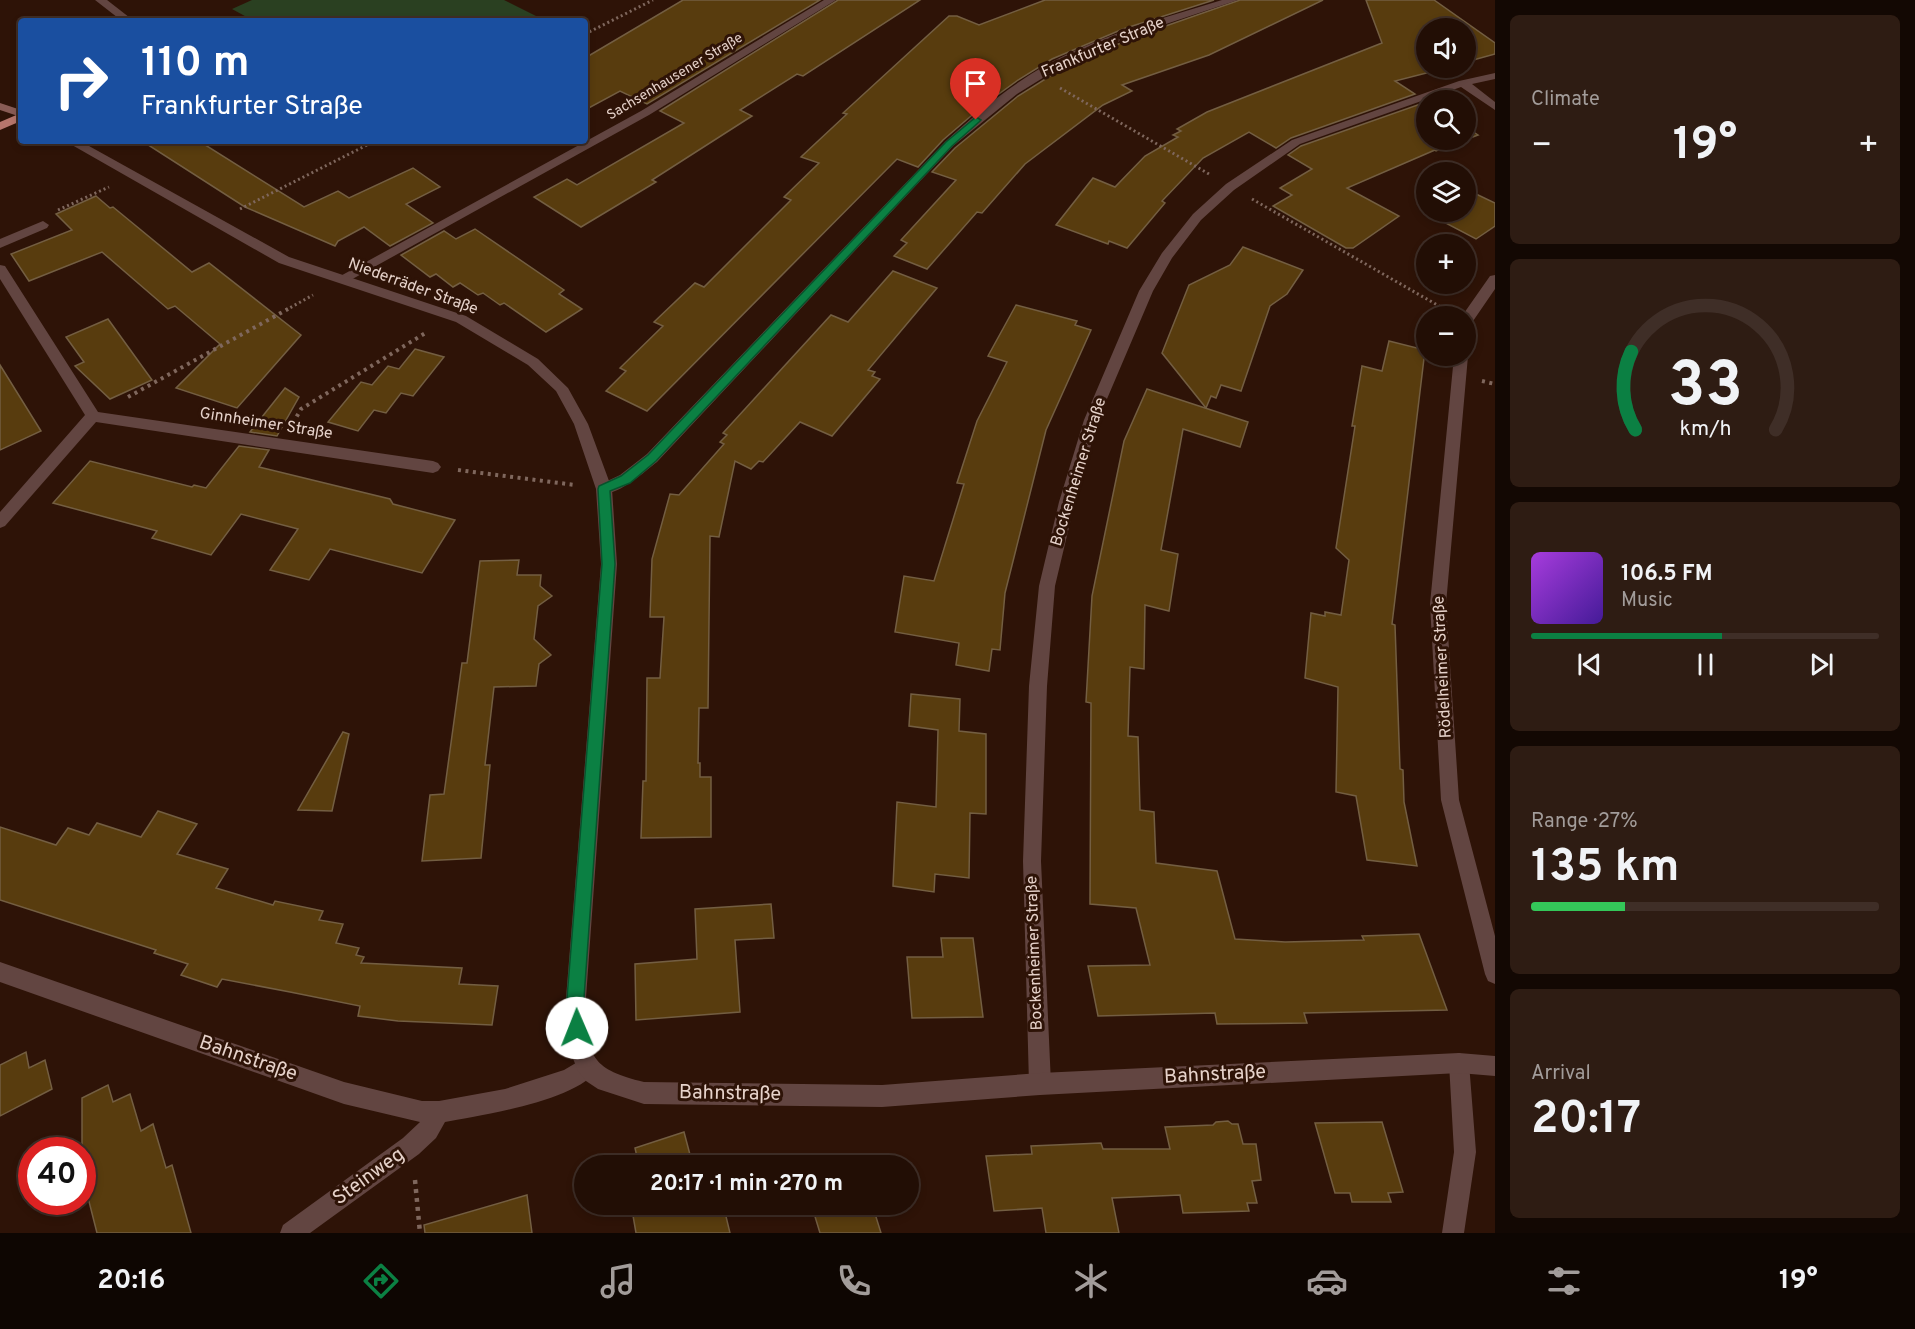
<!DOCTYPE html>
<meta charset="utf-8">
<style>
body{margin:0;font-family:Overpass,sans-serif;background:#2e1c13;color:#f1f3f6;height:100vh;display:flex;flex-direction:column;font-size:22px;white-space:nowrap}
*{box-sizing:border-box;margin:0}
p{font-size:20px;color:#a29c9a}
.icon{flex:none;width:33px;height:33px;fill:none;stroke:currentColor;stroke-width:2;stroke-linecap:round;stroke-linejoin:round}
.map{position:relative;flex:1;overflow:hidden}
.details{display:flex;flex-direction:column;gap:15px;padding:15px;background:#130803;width:420px}
.details>*{flex:none}
.top-card{position:absolute;left:18px;top:18px;width:570px;height:126px;border-radius:6px;box-shadow:0 3px 9px #0003,0 0 0 2px #3f2e27;background:#1a4fa0;color:#fff;overflow:hidden}
.controls{position:absolute;left:1416px;top:18px;display:grid;gap:12px}
.controls a{display:grid;place-items:center;width:60px;height:60px;border-radius:50%;background:#220e05;box-shadow:0 3px 9px #0003,0 0 0 2px #3f2e27;font-size:30px}
.speed{position:absolute;left:18px;top:1137px;display:flex;gap:12px;font-size:30px;font-weight:700;text-align:center}
.speed>*{display:grid;place-content:center;width:78px;height:78px;border-radius:50%;background:#220e05;box-shadow:0 3px 9px #0003,0 0 0 2px #3f2e27;line-height:1}
.speed .limit{border:9px solid #d22;background:#fff;color:#111}
.pin{position:absolute;display:grid;place-items:center;width:51px;height:51px;color:#fff;margin:-62px -26px;border-radius:50% 50% 50% 0;rotate:-45deg;box-shadow:0 0 6px #0007}
.pin .icon{rotate:45deg}
.me{position:absolute;width:66px;margin:-33px;rotate:359deg;stroke-linejoin:round;filter:drop-shadow(0 0 4px #0008)}
.turn{display:flex;align-items:center;gap:21px;height:126px;padding:0 24px;font-size:27px}
.turn .icon{width:78px;height:78px;stroke-width:2.5}
.turn b{display:block;font-size:42px;line-height:51px}
.big{font-size:45px;font-weight:700;line-height:1.1}
.details .tile{flex:1;display:flex;flex-direction:column;justify-content:center;gap:9px;min-width:0;padding:0 21px;border-radius:9px;background:#2e1c13}
.details .dial{align-items:center;gap:0}
.dial svg{height:156px;overflow:visible;fill:none;stroke:#3f2e27;stroke-width:7;stroke-linecap:round;text-anchor:middle}
.dial text{fill:#f1f3f6;stroke:none}
.song{display:flex;align-items:center;gap:18px}
.cover{width:72px;height:72px;border-radius:9px;background:linear-gradient(135deg,hsl(280 70% 55%),hsl(260 70% 35%))}
.played{height:6px;border-radius:3px;background:linear-gradient(90deg,#0b8043 55%,#3f2e27 55%)}
.keys{display:flex;justify-content:space-around;direction:ltr}
.heat{display:flex;justify-content:space-between;align-items:center;font-size:33px;direction:ltr}
.charge{height:9px;border-radius:4px;background:linear-gradient(90deg,#34c759 27%,#3f2e27 0)}
.trip{position:absolute;left:574px;top:1155px;width:345px;height:60px;border-radius:30px;background:#220e05;box-shadow:0 3px 9px #0003,0 0 0 2px #3f2e27;font-weight:700;line-height:60px;text-align:center}
.dock{display:flex;height:96px;justify-content:space-around;align-items:center;background:#0e0602;color:#a29c9a}
.dock .icon{width:42px;height:42px}
.dock .current{color:#0b8043}
.dock b{font-size:27px;color:#f1f3f6}
main{display:flex;flex:1;min-height:0}
.map>svg:first-child{display:block}
.green{fill:#2a4021}
.building{fill:#583c0e;stroke:#735e42;stroke-width:1.5}
.lines{fill:none;stroke-linecap:round;stroke-linejoin:round}
.path-far2{stroke:#7f675d;stroke-width:3;stroke-dasharray:2 3;stroke-linecap:butt}
.path-far1{stroke:#7f675d;stroke-width:4;stroke-dasharray:3 4.5;stroke-linecap:butt}
.path{stroke:#7f675d;stroke-width:4.5;stroke-dasharray:4 5;stroke-linecap:butt}
.minor{fill:#624541;fill-rule:evenodd}
.tertiary{fill:#624541;fill-rule:evenodd}
.secondary{fill:#895c55;fill-rule:evenodd}
.trunk{fill:#b6766c;fill-rule:evenodd}
.route{fill:#0b8043;stroke:#07532c;stroke-width:1.5}
.labels{text-anchor:middle;dominant-baseline:central;stroke-width:6;stroke-linejoin:round;paint-order:stroke}
.far-street-label{font-size:14px;fill:#e6d2ca;stroke:#2e1307}
.street-label{font-size:16px;fill:#e6d2ca;stroke:#2e1307}
.near-street-label{font-size:20px;fill:#e6d2ca;stroke:#2e1307}
</style>
<main>
<div class="map">
<svg width="1495" height="1233" viewBox="0 0 1495 1233">
<rect width="100%" height="100%" fill="#2e1307"/>
<!-- green -->
<polygon class="green" points="252,0 504,0 546,21 254,21 232,9"/>
<!-- building -->
<g class="building">
<polygon points="683,0 820,0 647,104 620,91 585,110 585,58"/>
<polygon points="838,0 920,0 803,76 797,74 740,110 752,116 652,180 656,182 581,227 534,197 567,179 577,185 684,123 660,111"/>
<polygon points="1045,0 1214,0 1123,29 1052,59 1018,80 985,104 943,140 918,167 897,159 647,411 606,391 626,371 620,368 663,326 654,322 695,283 704,287 791,200 784,197 819,163 801,157 847,114 843,113 949,16 957,16 979,25"/>
<polygon points="1240,0 1323,0 1209,55 1122,85 1132,91 1103,105 1025,164 982,213 977,212 927,269 894,256 907,243 901,240 956,180 932,172 955,148 1018,96 1063,68 1137,36"/>
<polygon points="1366,0 1434,0 1495,43 1495,54 1466,62 1466,28 1426,28 1426,68 1446,68 1395,81 1415,94 1291,138 1276,148 1249,132 1203,158 1162,201 1165,203 1127,248 1109,241 1108,244 1056,225 1093,178 1115,187 1145,156 1178,137 1173,135 1181,131 1177,129 1207,112 1382,43"/>
<polygon points="1426,102 1426,140 1466,140 1466,127 1478,135 1436,151 1435,150 1347,188 1399,216 1353,248 1346,248 1273,206 1292,195 1280,188 1312,169 1288,155 1301,146"/>
<polygon points="142,141 199,141 304,207 338,191 349,198 413,168 440,187 406,204 433,223 390,246 364,227 338,241 335,246 245,207"/>
<polygon points="1476,194 1495,203 1495,226 1476,239 1438,219 1450,212 1466,212 1466,201"/>
<polygon points="96,196 110,208 113,207 192,272 209,263 301,335 237,408 176,388 220,344 175,306 168,309 102,252 29,281 11,254 72,230 56,214"/>
<polygon points="475,229 564,290 559,294 582,309 546,332 504,303 500,305 483,293 478,295 460,283 453,287 436,274 430,277 401,255 444,231 456,239"/>
<polygon points="1243,247 1303,270 1287,294 1270,306 1241,391 1221,385 1216,398 1211,396 1206,408 1162,353 1189,285 1230,265"/>
<polygon points="893,271 937,288 868,370 875,372 872,376 880,379 832,436 800,422 763,462 759,461 751,469 735,461 719,537 710,536 708,708 699,708 698,763 700,763 700,777 711,777 711,837 641,838 643,781 646,781 647,678 660,678 664,617 650,617 652,559 670,494 679,495 724,444 720,442 727,435 723,433 831,315 848,322"/>
<polygon points="1016,305 1077,321 1075,325 1091,330 1046,430 1005,593 1000,650 992,649 989,671 956,665 959,643 895,632 904,576 934,581 964,484 957,483 977,421 1007,362 988,356"/>
<polygon points="108,319 152,380 110,399 75,366 84,362 66,337"/>
<polygon points="1389,341 1425,350 1392,624 1395,625 1400,769 1403,770 1404,802 1417,866 1367,860 1356,796 1336,792 1338,687 1305,678 1311,613 1325,616 1325,612 1341,615 1349,560 1336,548 1355,426 1352,426 1362,366 1382,371"/>
<polygon points="415,349 444,357 413,396 401,393 386,413 374,410 358,431 328,422 361,382 372,385 388,366 399,369"/>
<polygon points="0,365 41,431 0,450"/>
<polygon points="285,388 299,397 277,436 250,432"/>
<polygon points="1147,389 1248,422 1240,447 1183,429 1161,550 1178,554 1169,611 1145,605 1144,669 1130,667 1128,736 1138,737 1140,810 1154,812 1156,863 1217,871 1235,939 1285,942 1364,940 1362,936 1419,934 1447,1010 1304,1013 1307,1023 1217,1024 1215,1013 1098,1016 1088,966 1150,965 1136,908 1090,904 1091,703 1086,702 1092,596 1124,441"/>
<polygon points="239,446 269,450 259,467 390,499 393,504 455,520 422,573 330,549 309,580 270,570 298,529 241,514 211,555 152,538 157,531 53,503 90,461 192,487 194,485 206,488"/>
<polygon points="519,560 517,575 541,575 540,586 552,596 538,606 534,639 551,655 539,664 536,686 494,687 485,765 490,765 481,858 422,861 430,795 444,794 462,663 467,663 480,561"/>
<polygon points="911,694 960,699 959,731 986,734 986,814 970,813 969,878 935,874 934,892 893,886 897,802 936,807 938,730 909,726"/>
<polygon points="343,732 349,734 332,811 298,810"/>
<polygon points="158,811 197,824 177,854 228,869 216,888 273,905 275,901 323,911 319,920 343,924 336,943 359,948 356,955 364,957 361,963 462,968 459,984 498,986 492,1025 398,1021 358,1016 360,1006 290,992 222,979 217,987 181,975 188,964 154,953 156,950 0,900 0,827 56,845 68,828 89,835 97,823 141,837"/>
<polygon points="771,904 774,938 735,940 740,1012 636,1020 635,964 697,959 695,909"/>
<polygon points="941,938 973,938 983,1017 912,1018 907,957 943,957"/>
<polygon points="26,1052 29,1068 45,1060 52,1089 0,1116 0,1065"/>
<polygon points="108,1085 113,1102 130,1094 141,1131 153,1124 166,1168 172,1165 191,1233 97,1233 82,1174 82,1098"/>
<polygon points="1228,1121 1232,1124 1238,1124 1243,1144 1256,1144 1261,1180 1252,1181 1257,1203 1247,1203 1249,1211 1183,1213 1180,1195 1112,1198 1119,1233 1046,1233 1042,1208 994,1211 986,1156 1032,1154 1031,1146 1101,1143 1103,1149 1170,1149 1165,1127 1213,1125 1216,1122"/>
<polygon points="1382,1122 1403,1192 1388,1193 1391,1202 1352,1202 1350,1193 1335,1193 1315,1123"/>
<polygon points="684,1132 693,1166 639,1166 635,1148"/>
<polygon points="527,1195 532,1233 425,1233 424,1225"/>
<polygon points="631,1204 723,1204 730,1233 636,1233"/>
<polygon points="829,1204 872,1204 881,1233 820,1233 813,1210"/>
</g>
<g class="lines">
<!-- path-far2 -->
<g class="path-far2">
<polyline points="585,34 653,0"/>
<polyline points="1060,88 1209,174"/>
<polyline points="1252,199 1446,310"/>
<polyline points="240,209 375,141"/>
<polyline points="58,210 109,187"/>
<polyline points="286,310 313,295"/>
</g>
<!-- path-far1 -->
<g class="path-far1">
<polyline points="1443,309 1446,310"/>
<polyline points="1482,381 1495,384"/>
<polyline points="128,397 288,309"/>
<polyline points="293,423 301,409 427,332"/>
<polyline points="458,470 575,485"/>
</g>
<!-- path -->
<polyline class="path" points="415,1180 420,1233"/>
<!-- minor -->
<g class="minor">
<polygon points="95,0 107,0 134,21 122,21"/>
<polygon points="824,0 836,0 649,115 347,282 342,283 335,279 641,111"/>
<path d="M1222,0H1238L1136,34L1062,66L1017,94L953,146L657,462C644,472 616,498 599,493L596,489L599,485L620,475L647,454L945,142C972,117 1000,94 1031,74C1089,38 1157,20 1222,0Z"/>
<polygon points="1495,73 1495,79 1472,84 1495,102 1495,110 1461,87 1300,144 1234,190 1201,220 1172,258 1153,291 1098,420 1075,502 1055,586 1047,686 1041,861 1051,1084 1047,1091 1040,1095 1033,1091 1029,1084 1023,861 1029,686 1039,586 1059,502 1084,420 1139,291 1162,253 1193,214 1226,184 1292,140 1459,81"/>
<polygon points="43,221 49,225 47,228 0,248 0,239"/>
<polygon points="0,265 5,266 98,412 433,461 438,463 441,467 438,471 433,473 96,422 5,526 0,528 0,512 85,415 0,279"/>
<polygon points="1495,275 1495,289 1471,324 1466,325 1466,316 1462,316 1490,276"/>
<polygon points="1466,353 1468,356 1446,604 1459,800 1495,936 1495,984 1488,981 1485,974 1441,800 1430,604 1454,356 1466,356"/>
<path d="M0,962L344,1082L422,1101H439L505,1089L564,1070L586,1057L593,1061L597,1068C583,1100 478,1116 445,1122L436,1138L419,1154L310,1233H280L283,1225L403,1138L420,1122L344,1104L0,982Z"/>
<polygon points="1459,1053 1466,1056 1469,1063 1476,1152 1464,1233 1442,1233 1454,1152 1449,1063 1452,1056"/>
</g>
<!-- tertiary -->
<path class="tertiary" d="M65,141H80L289,257L466,316L538,359L568,388L588,424L612,489L617,564L586,998C588,1053 586,1068 644,1082L882,1085L1040,1073L1459,1053L1495,1056V1076L1459,1073L1040,1095L882,1107L644,1104L598,1089L586,1081L578,1071L570,1051L567,1037L566,998L601,564L596,489L574,424L556,391L528,365L456,322L279,263Z"/>
<!-- secondary -->
<polygon class="secondary" points="0,103 21,110 21,117 0,110"/>
<!-- trunk -->
<polygon class="trunk" points="21,113 21,121 0,130 0,122"/>
</g>
<!-- route -->
<polygon class="route" points="976,117 981,120 979,122 952,146 656,461 630,483 610,491 615,564 584,998 585,1028 583,1034 577,1036 571,1034 568,1028 567,998 602,564 598,489 599,486 621,476 648,455 946,142"/>
<g class="labels">
<!-- far-street labels -->
<g class="far-street-label">
<text transform="translate(675 77) rotate(-31)">Sachsenhausener Straße</text>
</g>
<!-- street labels -->
<g class="street-label">
<text transform="translate(1103 48) rotate(-23)">Frankfurter Straße</text>
<text transform="translate(413 287) rotate(20)">Niederräder Straße</text>
<text transform="translate(266 424) rotate(9)">Ginnheimer Straße</text>
<text transform="translate(1079 472) rotate(-73)">Bockenheimer Straße</text>
<text transform="translate(1443 667) rotate(-93)">Rödelheimer Straße</text>
<text transform="translate(1035 953) rotate(-92)">Bockenheimer Straße</text>
</g>
<!-- near-street labels -->
<g class="near-street-label">
<text transform="translate(248 1059) rotate(19)">Bahnstraße</text>
<text transform="translate(1215 1075) rotate(-3)">Bahnstraße</text>
<text transform="translate(730 1094) rotate(1)">Bahnstraße</text>
<text transform="translate(369 1177) rotate(-36)">Steinweg</text>
</g>
</g>
</svg>
<div class="controls">
<a><svg class="icon" aria-label="sound" viewBox="0 0 24 24"><path d="M4 9h4l5-4v14l-5-4H4zM17 9q2 3 0 6"/></svg></a>
<a><svg class="icon" aria-label="search" viewBox="0 0 24 24"><circle cx="10" cy="10" r="6"/><path d="M15 15l6 6"/></svg></a>
<a><svg class="icon" aria-label="layers" viewBox="0 0 24 24"><path d="M12 4l9 5-9 5-9-5zM3 14l9 5 9-5"/></svg></a>
<a>+</a>
<a>−</a>
</div>
<div class="speed"><div class="limit">40</div></div>
<div class="pin" style="left:976px;top:120px;background:#d93025"><svg class="icon" aria-label="arrive" viewBox="0 0 24 24"><path d="M6 21V4h12l-3 4 3 4H6"/></svg></div>
<svg class="me" style="left:577px;top:1028px" viewBox="-20 -20 40 40"><circle r="19" fill="#fff"/><path d="M0-13L10 11 0 6-10 11z" fill="#0b8043"/></svg>
<div class="trip">20:17 · 1 min · 270 m</div>
<div class="top-card">
<div class="turn"><svg class="icon" aria-label="right" viewBox="0 0 24 24"><path d="M7 20v-9h11M14 6l5 5-5 5"/></svg><div><b>110 m</b>Frankfurter Straße</div></div>
</div>
</div>
<section class="details">
<div class="tile"><p>Climate</p>
<div class="heat"><a>−</a><b class="big">19°</b><a>+</a></div>
</div>
<div class="tile dial"><svg viewBox="0 0 100 80">
<path d="M14 69A42 42 0 1 1 86 69"/>
<path d="M14 69A42 42 0 0 1 12 29" stroke="#0b8043"/>
<text x="50" y="56" font-size="32" font-weight="700">33</text>
<text x="50" y="72" font-size="11">km/h</text>
</svg></div>
<div class="tile">
<div class="song"><i class="cover"></i><div><b>106.5 FM</b><p>Music</p></div></div>
<div class="played"></div>
<div class="keys"><svg class="icon" aria-label="previous" viewBox="0 0 24 24"><path d="M18 5L8 12l10 7zM5 5v14"/></svg><svg class="icon" aria-label="pause" viewBox="0 0 24 24"><path d="M8 5v14M16 5v14"/></svg><svg class="icon" aria-label="next" viewBox="0 0 24 24"><path d="M6 5l10 7-10 7zM19 5v14"/></svg></div>
</div>
<div class="tile"><p>Range · 27%</p><b class="big">135 km</b><div class="charge"></div></div>
<div class="tile"><p>Arrival</p><b class="big">20:17</b></div>
</section>
</main>
<nav class="dock">
<b>20:16</b>
<svg class="icon current" aria-label="directions" viewBox="0 0 24 24"><path d="M12 3l9 9-9 9-9-9zM9 14v-3h6M13 9l2 2-2 2"/></svg>
<svg class="icon" aria-label="music" viewBox="0 0 24 24"><path d="M9 18V5l10-2v13"/><circle cx="6" cy="18" r="3"/><circle cx="16" cy="16" r="3"/></svg>
<svg class="icon" aria-label="phone" viewBox="0 0 24 24"><path d="M5 4h4l2 5-3 2q2 4 5 5l2-3 5 2v4C11 20 4 13 5 4z"/></svg>
<svg class="icon" aria-label="climate" viewBox="0 0 24 24"><path d="M12 3v18M4 7l16 10M4 17L20 7"/></svg>
<svg class="icon" aria-label="car" viewBox="0 0 24 24"><path d="M5 17H2v-5l4-1 3-4h7l3 4 3 1v5h-3M9 17h6M6 11h13"/><circle cx="7" cy="17" r="2"/><circle cx="17" cy="17" r="2"/></svg>
<svg class="icon" aria-label="filters" viewBox="0 0 24 24"><path d="M4 7h16M4 17h16"/><circle cx="9" cy="7" r="2"/><circle cx="15" cy="17" r="2"/></svg>
<b>19°</b>
</nav>
